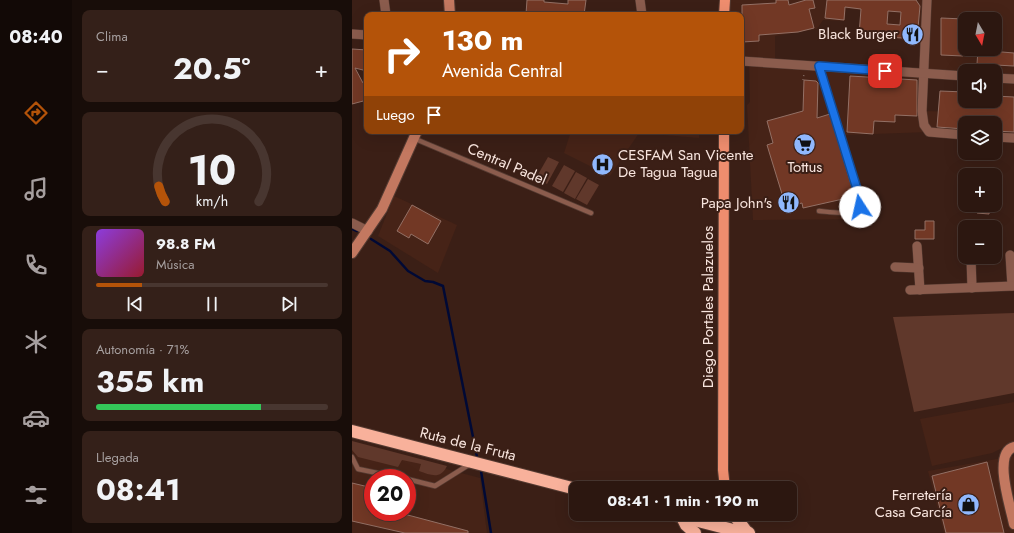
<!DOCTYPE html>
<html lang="es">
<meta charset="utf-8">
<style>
body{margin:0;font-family:Jost,sans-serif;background:#342019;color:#f1f3f6;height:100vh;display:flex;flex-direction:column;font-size:15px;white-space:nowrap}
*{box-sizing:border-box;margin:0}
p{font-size:13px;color:#a69f9f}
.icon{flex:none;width:22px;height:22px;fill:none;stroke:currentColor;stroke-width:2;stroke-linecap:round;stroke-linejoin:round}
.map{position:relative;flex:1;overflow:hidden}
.side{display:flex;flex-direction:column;gap:10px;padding:10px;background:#180d09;width:280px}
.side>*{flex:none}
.top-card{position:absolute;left:12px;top:12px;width:380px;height:122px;border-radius:8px;box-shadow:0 4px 16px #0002,0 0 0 1px #483630;background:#b45309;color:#fff;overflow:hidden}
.needle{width:26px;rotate:170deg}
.tools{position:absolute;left:606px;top:12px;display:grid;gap:8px}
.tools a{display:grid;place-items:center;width:44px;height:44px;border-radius:8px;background:#2c1710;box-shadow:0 4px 16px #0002,0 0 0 1px #483630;font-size:20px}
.speed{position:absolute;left:12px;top:469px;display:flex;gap:8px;font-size:20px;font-weight:700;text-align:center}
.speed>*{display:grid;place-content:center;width:52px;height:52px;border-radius:50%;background:#2c1710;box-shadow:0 4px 16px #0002,0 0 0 1px #483630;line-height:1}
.speed .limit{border:6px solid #d22;background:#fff;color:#111}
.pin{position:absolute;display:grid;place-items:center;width:34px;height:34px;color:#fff;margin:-17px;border-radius:8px;box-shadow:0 2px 6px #0006}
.me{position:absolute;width:44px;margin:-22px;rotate:350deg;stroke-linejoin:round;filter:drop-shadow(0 0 3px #0008)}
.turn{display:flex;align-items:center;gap:14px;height:84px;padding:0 12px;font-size:18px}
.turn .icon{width:52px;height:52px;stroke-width:2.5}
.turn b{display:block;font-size:28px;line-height:34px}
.then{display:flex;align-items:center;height:38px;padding:0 12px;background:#0003;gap:8px;font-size:15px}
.big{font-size:30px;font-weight:700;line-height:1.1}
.side .widget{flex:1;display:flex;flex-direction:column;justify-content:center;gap:6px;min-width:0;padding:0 14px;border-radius:8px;background:#342019}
.side .dial{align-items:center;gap:0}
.dial svg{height:104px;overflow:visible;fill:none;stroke:#483630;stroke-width:7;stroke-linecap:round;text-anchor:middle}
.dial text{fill:#f1f3f6;stroke:none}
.song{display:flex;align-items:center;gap:12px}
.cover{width:48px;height:48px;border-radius:6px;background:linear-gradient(135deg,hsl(270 70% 55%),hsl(350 70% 35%))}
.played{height:4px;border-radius:2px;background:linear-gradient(90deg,#b45309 20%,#483630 20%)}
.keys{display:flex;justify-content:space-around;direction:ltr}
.heat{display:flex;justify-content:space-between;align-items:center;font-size:22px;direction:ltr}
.charge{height:6px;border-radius:3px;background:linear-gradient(90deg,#34c759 71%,#483630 0)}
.trip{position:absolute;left:217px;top:481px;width:228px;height:40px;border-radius:8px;background:#2c1710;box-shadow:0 4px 16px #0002,0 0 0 1px #483630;font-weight:700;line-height:40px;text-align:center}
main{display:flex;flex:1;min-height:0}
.menu{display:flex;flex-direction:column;width:72px;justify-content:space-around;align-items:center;background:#120906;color:#a69f9f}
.menu .icon{width:28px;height:28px}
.menu .active{color:#b45309}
.menu b{font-size:18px;color:#f1f3f6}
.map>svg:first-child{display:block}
.built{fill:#462317;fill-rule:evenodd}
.green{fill:#60382b}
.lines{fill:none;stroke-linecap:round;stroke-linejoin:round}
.stream{stroke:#000935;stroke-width:2.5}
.building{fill:#723825;stroke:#937065;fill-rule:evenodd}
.lane-casing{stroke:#553b32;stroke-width:6}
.street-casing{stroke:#553b32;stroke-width:10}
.secondary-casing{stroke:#553b32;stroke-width:12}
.primary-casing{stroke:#553b32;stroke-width:12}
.highway-casing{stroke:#553b32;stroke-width:14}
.path{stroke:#826961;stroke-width:1.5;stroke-dasharray:1 3;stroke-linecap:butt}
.lane{stroke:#8b5c4d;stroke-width:4.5}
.street{stroke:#8b5c4d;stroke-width:9}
.secondary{stroke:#c37860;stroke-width:10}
.primary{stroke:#ee8d6e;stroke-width:10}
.highway{stroke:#f8b19b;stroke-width:12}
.route-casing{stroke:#114b97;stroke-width:10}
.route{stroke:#1a73e8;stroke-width:7}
.labels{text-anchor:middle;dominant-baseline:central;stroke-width:4;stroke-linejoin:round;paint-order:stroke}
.poi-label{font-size:15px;fill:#f8e4dd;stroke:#3b1f16;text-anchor:end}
.street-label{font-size:15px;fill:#f8e4dd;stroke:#3b1f16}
</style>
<main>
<nav class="menu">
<b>08:40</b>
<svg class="icon active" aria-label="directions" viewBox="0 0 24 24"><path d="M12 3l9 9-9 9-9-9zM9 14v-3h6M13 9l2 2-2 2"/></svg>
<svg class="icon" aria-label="music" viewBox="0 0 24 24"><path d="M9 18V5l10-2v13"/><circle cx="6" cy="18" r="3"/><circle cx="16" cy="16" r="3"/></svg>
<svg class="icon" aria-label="phone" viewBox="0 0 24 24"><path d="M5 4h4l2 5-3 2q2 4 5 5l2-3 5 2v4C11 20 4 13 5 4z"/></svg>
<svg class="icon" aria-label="climate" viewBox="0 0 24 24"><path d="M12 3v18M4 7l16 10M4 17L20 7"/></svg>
<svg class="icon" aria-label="car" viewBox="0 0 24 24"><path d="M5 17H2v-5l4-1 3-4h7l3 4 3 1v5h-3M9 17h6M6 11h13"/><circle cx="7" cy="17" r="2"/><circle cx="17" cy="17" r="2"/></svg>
<svg class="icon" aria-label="filters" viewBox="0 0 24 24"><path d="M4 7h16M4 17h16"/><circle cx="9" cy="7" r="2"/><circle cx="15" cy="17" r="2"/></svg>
</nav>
<section class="side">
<div class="widget"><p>Clima</p>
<div class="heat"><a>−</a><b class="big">20.5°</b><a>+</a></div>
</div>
<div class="widget dial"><svg viewBox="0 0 100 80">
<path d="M14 69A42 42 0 1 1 86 69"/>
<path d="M14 69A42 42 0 0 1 9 57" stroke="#b45309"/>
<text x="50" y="56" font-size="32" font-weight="700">10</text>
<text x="50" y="72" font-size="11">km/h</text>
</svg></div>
<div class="widget">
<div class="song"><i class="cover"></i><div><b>98.8 FM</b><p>Música</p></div></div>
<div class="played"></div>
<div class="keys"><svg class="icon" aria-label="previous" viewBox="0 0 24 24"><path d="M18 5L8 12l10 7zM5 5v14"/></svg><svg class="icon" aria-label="pause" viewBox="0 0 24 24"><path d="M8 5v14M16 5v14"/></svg><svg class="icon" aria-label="next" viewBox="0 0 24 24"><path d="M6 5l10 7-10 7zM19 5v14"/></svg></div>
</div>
<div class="widget"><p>Autonomía · 71%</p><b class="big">355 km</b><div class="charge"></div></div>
<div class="widget"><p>Llegada</p><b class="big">08:41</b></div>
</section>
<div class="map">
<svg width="662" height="533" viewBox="0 0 662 533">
<rect width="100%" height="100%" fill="#3b1f16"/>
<!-- built -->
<g class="built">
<path d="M373,0H662V138L643,137V123H613V135L577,132L494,135L516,219L401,220L395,105L398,102L397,64L569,76L568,111L619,112L643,101V71H613V76L571,73L575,42L507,36L509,10L494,9L493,21L471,20L465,29L423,36V63L389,61V15H372ZM613,19H643V49H613Z"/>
<polygon points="219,131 347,131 347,138 287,133 258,176 212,153"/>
<polygon points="42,196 105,225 86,273 26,236"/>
<polygon points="662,402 662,442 640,453 580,466 568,419"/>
<path d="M0,444L128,478L135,533H0ZM21,478H55V512H21Z"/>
<polygon points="662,456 662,533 592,533 576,471"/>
</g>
<!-- green -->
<g class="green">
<polygon points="196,157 207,162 195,184 184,178"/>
<polygon points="212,165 223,171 211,192 200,186"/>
<polygon points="224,172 235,178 223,199 212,193"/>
<polygon points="236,179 247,185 235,205 224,199"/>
<polygon points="662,313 662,393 562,412 541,317"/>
<path d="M0,441L95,466C88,480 79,475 67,471L69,464L50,460L46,467L6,457L0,450Z"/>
</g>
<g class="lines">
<!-- stream -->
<g class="stream">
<polyline points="0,229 5,231"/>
<polyline points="19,239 38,251 56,271 73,281 81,282 91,286 125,457"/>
<polyline points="129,471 139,533"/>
</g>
</g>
<!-- building -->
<g class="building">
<polygon points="175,0 192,0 192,2 216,4 216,0 234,0 232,15 174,14"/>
<polygon points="424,0 436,0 437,5 454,0 461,0 463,8 457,9 462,28 446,32 407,35 407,41 390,42 390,5 424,3"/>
<path d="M475,0H564L568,6L565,39L507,35L509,9L493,7L492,20L473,18ZM536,11L549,12L548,25L535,24Z"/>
<polygon points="589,18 612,19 611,56 589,55"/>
<polygon points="0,49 15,50 15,71 3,68 11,83 15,83 15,100 0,104"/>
<polygon points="626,50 662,53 662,66 625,64"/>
<polygon points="498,76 565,80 565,116 543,115 543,122 522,121 521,134 495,132"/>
<polygon points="452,80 464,81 466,83 465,118 478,114 505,204 493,208 491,199 451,208 450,203 434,207 415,145 421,143 415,121 451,111"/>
<polygon points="588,91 613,92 613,101 643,101 643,96 662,97 662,132 643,131 643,123 613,123 613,129 585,127"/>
<polygon points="60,205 89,221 76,244 59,234 57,238 45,231"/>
<polygon points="625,205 638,205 637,214 625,213"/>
<polygon points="573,221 582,221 582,239 563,239 563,230 573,230"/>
<polygon points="635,462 652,533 594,533 580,476"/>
<polygon points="0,483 21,488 21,512 53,512 52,514 116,531 116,533 53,533 0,521"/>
</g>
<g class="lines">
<defs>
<g id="lane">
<polyline points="61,138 239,213"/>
<path d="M467,211C479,212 498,216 508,207L509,203L467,66"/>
<polyline points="0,457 6,469 49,478"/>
<polyline points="55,479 83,486 118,464"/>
</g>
<g id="street">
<polyline points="32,0 34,15"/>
<polyline points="288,0 290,15"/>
<polyline points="575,0 570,111 572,125 577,132 613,135"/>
<polyline points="0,34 15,35"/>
<polyline points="389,61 613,76"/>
<polyline points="643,78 662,79"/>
<polyline points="643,137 662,138"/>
<polyline points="0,223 16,231"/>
<polyline points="565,246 568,290"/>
<polyline points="658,255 660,286"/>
<polyline points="619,258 620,288"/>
<polyline points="543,267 567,268"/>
<polyline points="558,290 662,286"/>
</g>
<g id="secondary">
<polyline points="97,0 98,15"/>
<polyline points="0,253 30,209 65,131"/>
<path d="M662,447C640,453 659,508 662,524"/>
</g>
<g id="primary">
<polyline points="372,15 373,0"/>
<polyline points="372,131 371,470 373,488"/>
</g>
<g id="highway">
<polyline points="0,431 224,489"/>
<polyline points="319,514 393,533"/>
<polyline points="383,516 394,531 397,533"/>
<polyline points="330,517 334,525 343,533"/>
</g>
</defs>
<!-- lane casing -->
<use href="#lane" class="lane-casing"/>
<!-- street casing -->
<use href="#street" class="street-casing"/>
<!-- secondary casing -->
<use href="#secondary" class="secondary-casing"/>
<!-- primary casing -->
<use href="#primary" class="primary-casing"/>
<!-- highway casing -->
<use href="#highway" class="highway-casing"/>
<!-- path -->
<polyline class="path" points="451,80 452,74"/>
<!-- lane -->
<use href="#lane" class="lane"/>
<!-- street -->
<use href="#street" class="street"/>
<!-- secondary -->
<use href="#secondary" class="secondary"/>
<!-- primary -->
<use href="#primary" class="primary"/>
<!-- highway -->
<use href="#highway" class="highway"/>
</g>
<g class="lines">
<defs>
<polyline id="route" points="508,207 505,189 467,66 533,71"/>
</defs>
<!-- route casing -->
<use href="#route" class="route-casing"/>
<!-- route -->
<use href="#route" class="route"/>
</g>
<!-- icons -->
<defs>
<symbol id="restaurant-disc" viewBox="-11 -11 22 22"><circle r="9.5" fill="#90b8fd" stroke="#3b1f16"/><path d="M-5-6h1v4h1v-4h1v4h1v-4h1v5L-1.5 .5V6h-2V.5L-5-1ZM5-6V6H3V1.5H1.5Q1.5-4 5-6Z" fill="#111"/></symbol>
<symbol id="supermarket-disc" viewBox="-11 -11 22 22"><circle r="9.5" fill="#90b8fd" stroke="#3b1f16"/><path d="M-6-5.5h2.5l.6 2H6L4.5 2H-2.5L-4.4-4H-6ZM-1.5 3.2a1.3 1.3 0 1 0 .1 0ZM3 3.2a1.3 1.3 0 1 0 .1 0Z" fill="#111"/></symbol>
<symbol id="hospital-disc" viewBox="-11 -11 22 22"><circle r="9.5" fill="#90b8fd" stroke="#3b1f16"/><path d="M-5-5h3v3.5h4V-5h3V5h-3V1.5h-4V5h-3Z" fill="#111"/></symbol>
<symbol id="shop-disc" viewBox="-11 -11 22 22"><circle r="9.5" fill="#90b8fd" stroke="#3b1f16"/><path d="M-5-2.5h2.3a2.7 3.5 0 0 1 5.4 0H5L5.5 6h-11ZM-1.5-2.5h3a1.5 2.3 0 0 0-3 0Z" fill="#111"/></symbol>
</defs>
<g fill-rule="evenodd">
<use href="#restaurant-disc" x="548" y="22" width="25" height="25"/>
<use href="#supermarket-disc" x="440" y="132" width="25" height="25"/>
<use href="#hospital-disc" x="238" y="152" width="25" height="25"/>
<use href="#restaurant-disc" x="424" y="190" width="25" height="25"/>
<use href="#shop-disc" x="604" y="492" width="25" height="25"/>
</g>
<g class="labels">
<!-- poi labels -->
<g class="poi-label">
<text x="546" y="34">Black Burger</text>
<text x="266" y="155" text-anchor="start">CESFAM San Vicente<tspan x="266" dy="17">De Tagua Tagua</tspan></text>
<text x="453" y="167" text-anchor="middle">Tottus</text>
<text x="420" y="203">Papa John's</text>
<text x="600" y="495">Ferretería<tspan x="600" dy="17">Casa García</tspan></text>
</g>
<!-- street labels -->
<g class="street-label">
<text transform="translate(155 164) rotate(23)">Central Padel</text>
<text transform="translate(356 307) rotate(-90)">Diego Portales Palazuelos</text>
<text transform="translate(116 444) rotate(14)">Ruta de la Fruta</text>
</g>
</g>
</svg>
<div class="tools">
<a><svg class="needle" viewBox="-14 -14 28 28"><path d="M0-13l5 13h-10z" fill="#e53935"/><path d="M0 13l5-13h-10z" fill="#a69f9f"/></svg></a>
<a><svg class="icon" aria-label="sound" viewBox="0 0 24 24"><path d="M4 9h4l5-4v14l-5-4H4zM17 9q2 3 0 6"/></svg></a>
<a><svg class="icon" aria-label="layers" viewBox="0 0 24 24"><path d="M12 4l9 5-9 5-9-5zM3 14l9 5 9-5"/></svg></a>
<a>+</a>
<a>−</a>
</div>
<div class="speed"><div class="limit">20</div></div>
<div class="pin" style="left:533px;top:71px;background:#d93025"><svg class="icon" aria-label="arrive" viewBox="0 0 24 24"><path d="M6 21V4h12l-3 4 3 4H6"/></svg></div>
<svg class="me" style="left:508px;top:207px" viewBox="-20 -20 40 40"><circle r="19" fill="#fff"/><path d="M0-13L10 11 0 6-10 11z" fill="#1a73e8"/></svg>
<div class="trip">08:41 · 1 min · 190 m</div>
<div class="top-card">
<div class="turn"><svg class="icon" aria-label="right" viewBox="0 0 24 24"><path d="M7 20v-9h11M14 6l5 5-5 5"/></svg><div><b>130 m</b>Avenida Central</div></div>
<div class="then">Luego<svg class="icon" aria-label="arrive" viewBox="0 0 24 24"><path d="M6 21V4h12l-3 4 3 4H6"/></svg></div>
</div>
</div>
</main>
